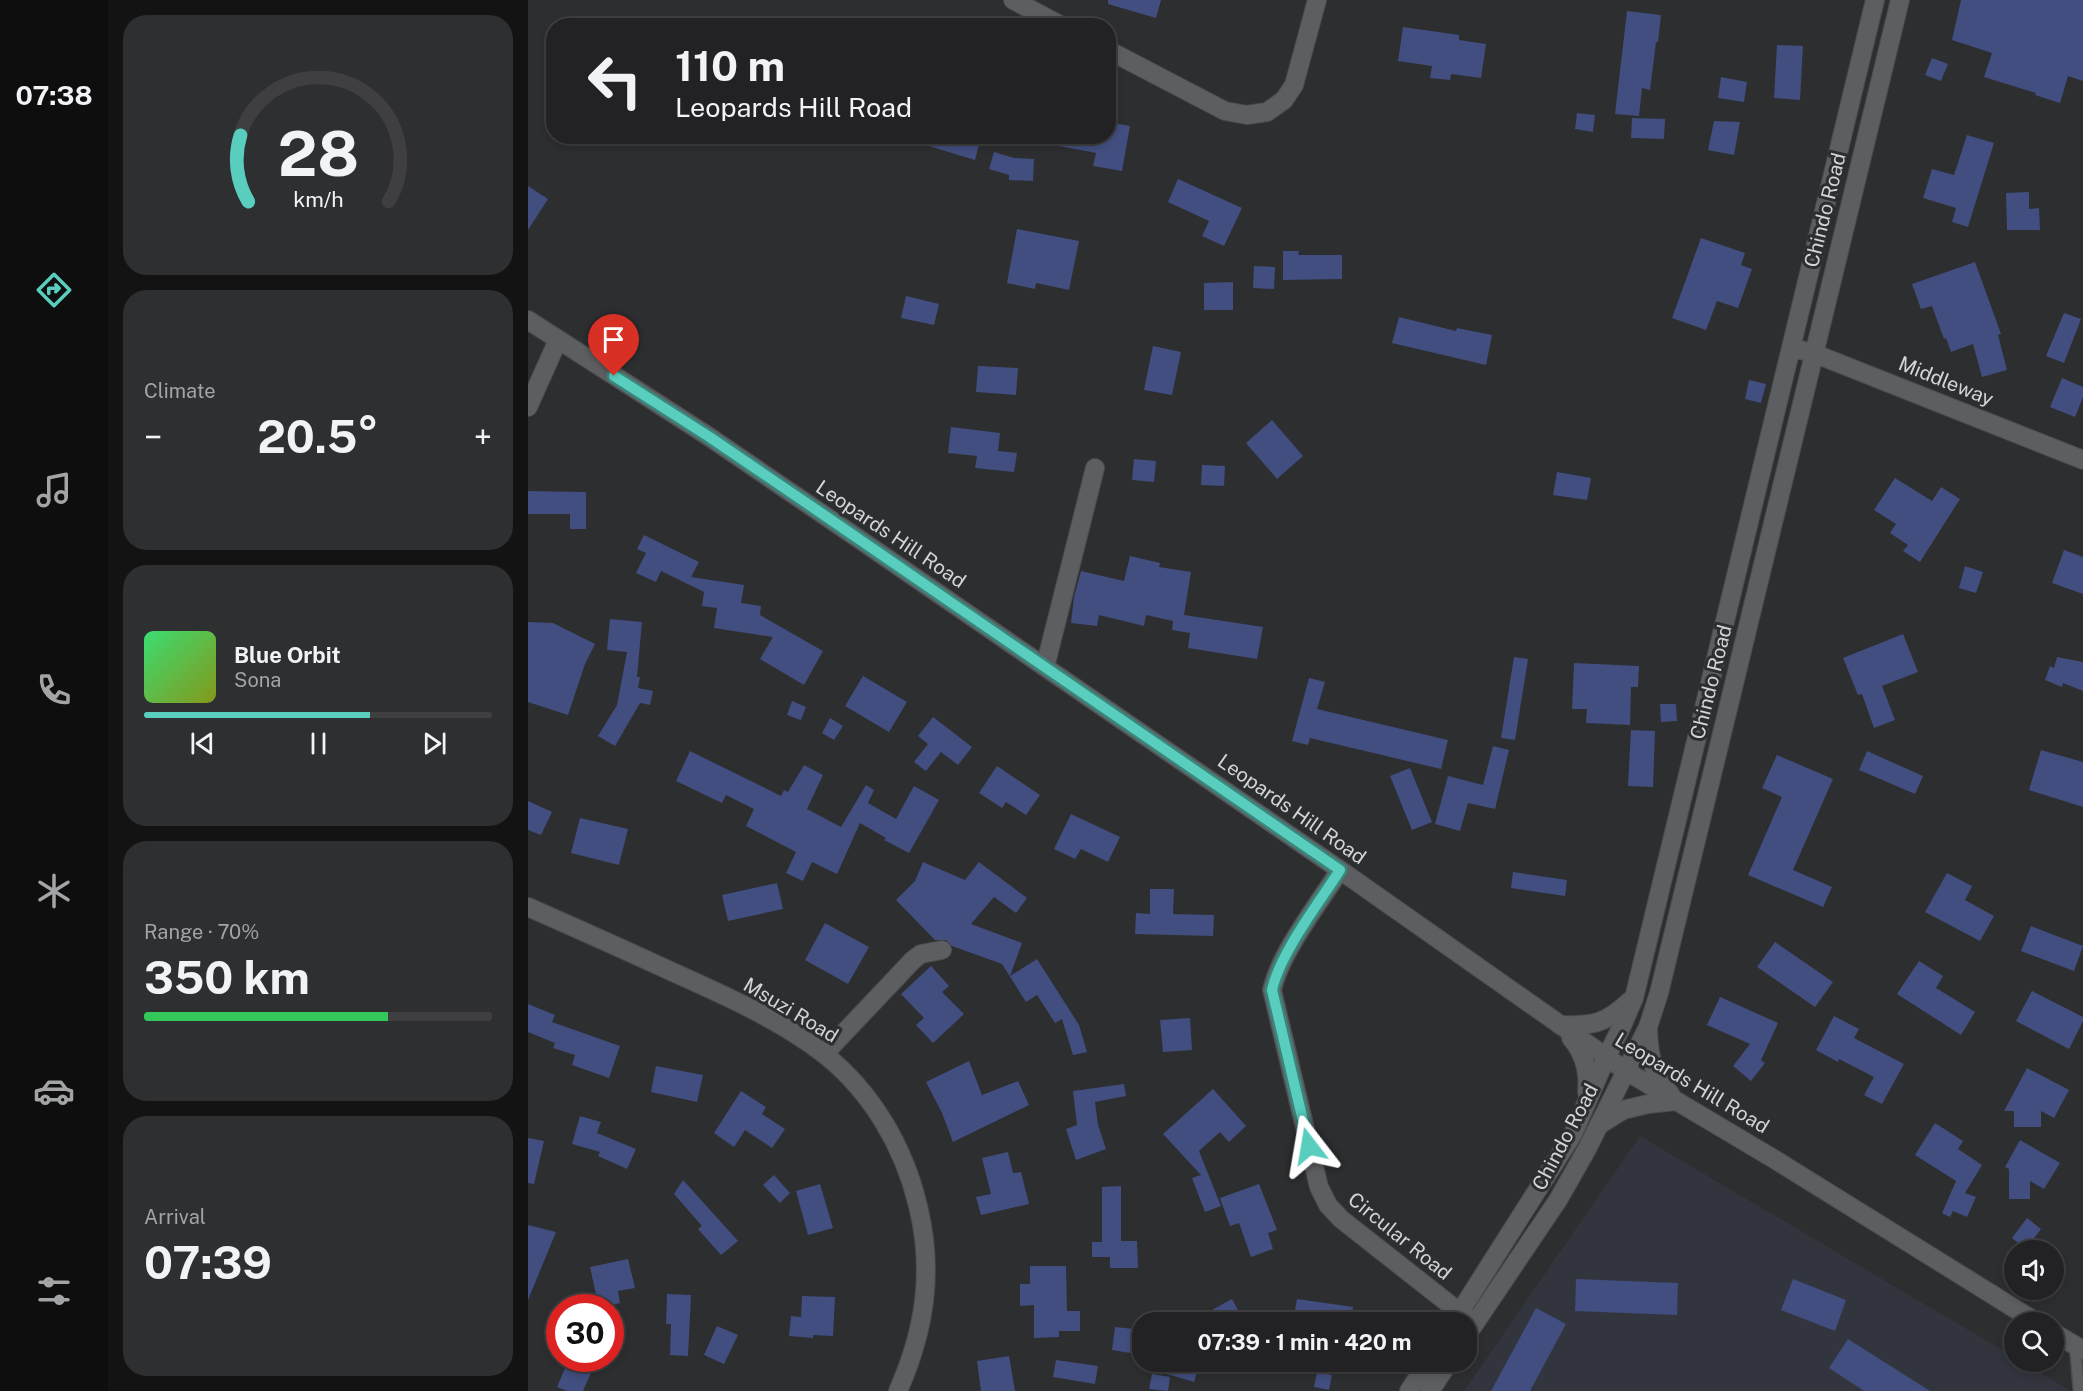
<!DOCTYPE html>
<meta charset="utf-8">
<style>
body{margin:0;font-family:"Public Sans",sans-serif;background:#2e2f31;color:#f1f3f6;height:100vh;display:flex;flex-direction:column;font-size:22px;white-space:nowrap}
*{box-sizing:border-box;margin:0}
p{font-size:20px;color:#a2a4a6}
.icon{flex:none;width:33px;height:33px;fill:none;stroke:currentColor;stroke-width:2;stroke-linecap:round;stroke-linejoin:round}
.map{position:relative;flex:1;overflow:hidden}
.sheet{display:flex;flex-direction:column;gap:15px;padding:15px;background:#131314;width:420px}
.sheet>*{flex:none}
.guide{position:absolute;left:18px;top:18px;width:570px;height:126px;border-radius:24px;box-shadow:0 3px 9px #0003,0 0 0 2px #3f3f41;background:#222224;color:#f1f3f6;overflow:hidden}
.tools{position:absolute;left:1476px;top:1240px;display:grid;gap:12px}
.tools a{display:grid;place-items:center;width:60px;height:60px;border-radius:50%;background:#222224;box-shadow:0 3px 9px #0003,0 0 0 2px #3f3f41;font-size:30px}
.speed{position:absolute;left:18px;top:1294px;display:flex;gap:12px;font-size:30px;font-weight:700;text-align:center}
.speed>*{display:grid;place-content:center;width:78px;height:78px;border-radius:50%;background:#222224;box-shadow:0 3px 9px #0003,0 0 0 2px #3f3f41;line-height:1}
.speed .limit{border:9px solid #d22;background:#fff;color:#111}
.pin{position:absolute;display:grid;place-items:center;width:51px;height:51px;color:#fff;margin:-62px -26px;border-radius:50% 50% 50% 0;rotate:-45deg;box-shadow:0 0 6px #0007}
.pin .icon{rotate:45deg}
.me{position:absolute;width:66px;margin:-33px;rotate:346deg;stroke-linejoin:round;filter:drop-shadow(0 0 4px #0008)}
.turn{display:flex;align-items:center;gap:21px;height:126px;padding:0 30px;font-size:27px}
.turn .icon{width:78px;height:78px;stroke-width:2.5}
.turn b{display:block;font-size:42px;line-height:51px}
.big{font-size:45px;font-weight:700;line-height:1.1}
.sheet .tile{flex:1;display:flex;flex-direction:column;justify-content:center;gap:9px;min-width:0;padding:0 21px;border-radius:24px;background:#2e2f31}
.sheet .dial{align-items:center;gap:0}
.dial svg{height:156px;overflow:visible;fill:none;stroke:#3f3f41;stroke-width:7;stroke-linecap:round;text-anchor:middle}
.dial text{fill:#f1f3f6;stroke:none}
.song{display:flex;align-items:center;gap:18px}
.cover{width:72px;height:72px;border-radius:9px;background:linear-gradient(135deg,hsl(140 70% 55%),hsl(70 70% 35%))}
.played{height:6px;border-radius:3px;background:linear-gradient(90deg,#59cebe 65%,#3f3f41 65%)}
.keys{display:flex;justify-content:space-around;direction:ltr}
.heat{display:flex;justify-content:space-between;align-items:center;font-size:33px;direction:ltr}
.charge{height:9px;border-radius:4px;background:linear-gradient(90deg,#34c759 70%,#3f3f41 0)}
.trip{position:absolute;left:604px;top:1312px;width:345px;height:60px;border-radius:24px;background:#222224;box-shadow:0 3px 9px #0003,0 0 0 2px #3f3f41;font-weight:700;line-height:60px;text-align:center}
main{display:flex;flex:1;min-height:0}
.tabs{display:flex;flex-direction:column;width:108px;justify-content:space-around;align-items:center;background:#0e0e0e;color:#a2a4a6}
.tabs .icon{width:42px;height:42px}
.tabs .active{color:#59cebe}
.tabs b{font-size:27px;color:#f1f3f6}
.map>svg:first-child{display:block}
.built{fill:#32353d}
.building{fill:#414e7f}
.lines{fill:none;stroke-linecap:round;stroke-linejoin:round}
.lane-casing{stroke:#4b4b4d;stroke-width:13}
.street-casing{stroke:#4b4b4d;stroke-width:20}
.secondary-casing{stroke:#4b4b4d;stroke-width:20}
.lane{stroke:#5d5e61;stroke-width:10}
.street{stroke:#5d5e61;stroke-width:18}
.secondary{stroke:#5d5e61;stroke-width:18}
.route-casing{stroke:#3a867c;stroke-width:15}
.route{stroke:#59cebe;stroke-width:10}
.labels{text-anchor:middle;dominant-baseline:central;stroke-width:6;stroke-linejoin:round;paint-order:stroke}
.street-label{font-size:20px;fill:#d3d4d5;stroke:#2d2e30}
</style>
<main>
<nav class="tabs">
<b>07:38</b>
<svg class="icon active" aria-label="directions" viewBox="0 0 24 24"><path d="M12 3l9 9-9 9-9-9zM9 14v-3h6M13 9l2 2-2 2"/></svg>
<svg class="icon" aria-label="music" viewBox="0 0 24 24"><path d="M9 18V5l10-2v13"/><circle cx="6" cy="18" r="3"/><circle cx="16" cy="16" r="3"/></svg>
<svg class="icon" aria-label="phone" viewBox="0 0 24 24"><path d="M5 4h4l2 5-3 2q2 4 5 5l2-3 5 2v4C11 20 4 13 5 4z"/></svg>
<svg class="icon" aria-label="climate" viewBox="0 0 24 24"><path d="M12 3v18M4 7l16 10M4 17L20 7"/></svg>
<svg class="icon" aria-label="car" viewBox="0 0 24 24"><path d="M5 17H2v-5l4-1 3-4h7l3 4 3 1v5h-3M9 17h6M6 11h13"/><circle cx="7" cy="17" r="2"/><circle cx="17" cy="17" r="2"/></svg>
<svg class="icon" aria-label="filters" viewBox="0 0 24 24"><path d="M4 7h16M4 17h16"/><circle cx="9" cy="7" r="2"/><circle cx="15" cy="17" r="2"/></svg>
</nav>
<section class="sheet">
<div class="tile dial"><svg viewBox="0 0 100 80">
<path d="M14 69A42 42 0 1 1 86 69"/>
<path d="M14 69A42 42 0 0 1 10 35" stroke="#59cebe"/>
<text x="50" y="56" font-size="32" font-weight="700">28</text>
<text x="50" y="72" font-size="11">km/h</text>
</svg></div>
<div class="tile"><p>Climate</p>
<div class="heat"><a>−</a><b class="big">20.5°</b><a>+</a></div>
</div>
<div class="tile">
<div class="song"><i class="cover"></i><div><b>Blue Orbit</b><p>Sona</p></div></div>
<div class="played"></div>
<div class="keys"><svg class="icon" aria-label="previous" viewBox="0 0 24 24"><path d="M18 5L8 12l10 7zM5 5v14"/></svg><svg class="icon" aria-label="pause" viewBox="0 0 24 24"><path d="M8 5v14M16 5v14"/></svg><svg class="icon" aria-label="next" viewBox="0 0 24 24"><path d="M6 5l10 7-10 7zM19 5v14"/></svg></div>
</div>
<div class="tile"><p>Range · 70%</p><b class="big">350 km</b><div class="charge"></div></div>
<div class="tile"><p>Arrival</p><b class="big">07:39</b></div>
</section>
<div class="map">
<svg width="1555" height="1391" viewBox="0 0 1555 1391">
<rect width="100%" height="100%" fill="#2d2e30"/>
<!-- built -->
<polygon class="built" points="1112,1136 1486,1357 1486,1362 1494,1362 1543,1391 936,1391"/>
<!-- building -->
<g class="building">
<polygon points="580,0 633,0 628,18 580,4"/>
<polygon points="1433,0 1555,0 1555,81 1540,76 1532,103 1507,95 1508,93 1456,77 1464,53 1424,40"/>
<polygon points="1099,11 1133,15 1130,42 1128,42 1122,90 1114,88 1111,116 1087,114"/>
<polygon points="875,27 931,35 931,40 958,44 953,78 923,74 922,80 902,78 904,66 870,61"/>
<polygon points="1249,45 1275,46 1272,100 1246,98"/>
<polygon points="1404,58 1420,64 1413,81 1397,75"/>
<polygon points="1193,77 1219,82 1216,102 1190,98"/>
<polygon points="1049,113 1067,115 1065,132 1047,129"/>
<polygon points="1104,118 1137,119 1136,139 1103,138"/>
<polygon points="1186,121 1212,122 1206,155 1180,150"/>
<polygon points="580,122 602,126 594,171 565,166 568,153 521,144 522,136 580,136"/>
<polygon points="1439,135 1466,143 1440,227 1424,222 1428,208 1395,198 1404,169 1426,175"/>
<polygon points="382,136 453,136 447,160 381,140"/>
<polygon points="466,152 486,158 506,159 505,181 481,180 481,175 461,169"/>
<polygon points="650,179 714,208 696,246 674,236 681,221 640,202"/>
<polygon points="0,186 20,199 0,230"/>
<polygon points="1501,192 1501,209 1511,208 1512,230 1479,230 1478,193"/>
<polygon points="489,229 551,241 541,290 508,283 507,289 479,283"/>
<polygon points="1173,238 1217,253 1213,265 1224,269 1210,308 1189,301 1178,330 1144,318"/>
<polygon points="755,251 771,251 770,255 814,255 814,279 755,280"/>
<polygon points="1447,262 1473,334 1470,335 1479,370 1454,377 1445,344 1423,352 1418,338 1416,339 1404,306 1393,309 1384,284"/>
<polygon points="726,266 747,267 746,289 725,288"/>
<polygon points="705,282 705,310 676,310 676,283"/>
<polygon points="378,296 411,304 406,325 373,318"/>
<polygon points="1536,313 1553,319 1536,363 1518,356"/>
<polygon points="871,317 928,331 929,328 964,335 958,365 864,343"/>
<polygon points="625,346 653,352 644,395 616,390"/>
<polygon points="450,366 490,368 488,395 448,392"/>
<polygon points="1534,378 1555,387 1555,397 1547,417 1522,407"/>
<polygon points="1221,380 1238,384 1233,403 1217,399"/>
<polygon points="744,420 775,456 749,479 718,443"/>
<polygon points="423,427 472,433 470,451 489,453 486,472 447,468 449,456 420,453"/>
<polygon points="606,459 628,461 626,482 604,480"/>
<polygon points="674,465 697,466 696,486 673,485"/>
<polygon points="1029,472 1063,478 1059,500 1025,495"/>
<polygon points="1367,478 1404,501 1413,487 1432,499 1392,562 1375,551 1380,545 1362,533 1368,524 1346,510"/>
<polygon points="0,491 58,492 58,529 42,529 42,514 0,514"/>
<polygon points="116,535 171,562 163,577 216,585 213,603 233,606 232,615 295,651 276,685 232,659 245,637 186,628 189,608 174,606 176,592 133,571 128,582 108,573 118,553 109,549"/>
<polygon points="1536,550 1555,557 1555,594 1524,583"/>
<polygon points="602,556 632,563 631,567 663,572 656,615 735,627 729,659 660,648 662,633 644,630 645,621 618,615 616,626 571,615 569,626 543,623 546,597 553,571 596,581"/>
<polygon points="1437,566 1455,572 1448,593 1431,588"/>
<polygon points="82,619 114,622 109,677 112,677 110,688 125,691 122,705 112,703 87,746 70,736 89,705 99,652 79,650"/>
<polygon points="0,622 25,623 67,644 57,664 40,715 0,702"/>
<polygon points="1375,634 1390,672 1354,686 1367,720 1346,728 1334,694 1330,695 1315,658"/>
<polygon points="986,657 1000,659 987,740 973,738"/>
<polygon points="1529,657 1555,662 1555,691 1535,683 1534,687 1517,680 1522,666 1526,668"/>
<polygon points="1046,663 1111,666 1110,687 1103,687 1102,725 1058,723 1059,709 1044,709"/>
<polygon points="335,676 379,702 361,732 317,706"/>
<polygon points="781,678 797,682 789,709 920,740 913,769 782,738 780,745 764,741"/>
<polygon points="264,701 278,707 273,720 259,715"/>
<polygon points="1132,704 1148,704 1149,721 1133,722"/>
<polygon points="405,717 444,747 430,765 413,752 398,771 386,762 400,744 390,736"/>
<polygon points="302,718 315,726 306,740 294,733"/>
<polygon points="1103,730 1127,731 1125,787 1100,786"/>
<polygon points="965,746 981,750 967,809 940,803 932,831 907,824 920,776 955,785"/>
<polygon points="1513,750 1555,762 1555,807 1501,790"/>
<polygon points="162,751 253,796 256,790 260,792 276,765 295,775 279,809 313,827 338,785 346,790 340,803 368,819 386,786 411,800 381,853 356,840 358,838 332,823 309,874 284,862 275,881 258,873 268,852 218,826 226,809 198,795 194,803 148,781"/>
<polygon points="1339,751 1395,776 1387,794 1331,770"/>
<polygon points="1249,755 1305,779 1265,870 1304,887 1295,907 1220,875 1254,797 1234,788"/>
<polygon points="469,766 512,795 498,815 478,802 474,808 451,793"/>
<polygon points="882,768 904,822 884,830 862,776"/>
<polygon points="0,801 24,812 13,835 0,830"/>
<polygon points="543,814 592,837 580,862 553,849 547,859 526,849"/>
<polygon points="52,818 100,829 91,865 43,853"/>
<polygon points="395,862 437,880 451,862 499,898 488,913 466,897 443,924 494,943 482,976 509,959 551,1025 559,1052 545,1055 534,1019 527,1023 509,995 498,1002 474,964 424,946 418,940 407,940 368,900 387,881"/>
<polygon points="985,872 1039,880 1037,896 983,888"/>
<polygon points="1419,873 1444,886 1437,900 1466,916 1452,941 1397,912"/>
<polygon points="249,883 255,909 200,921 194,895"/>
<polygon points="622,889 646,889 645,914 686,915 685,936 607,934 608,913 622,914"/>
<polygon points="297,923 341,947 320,984 277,960"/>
<polygon points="1503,926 1555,946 1546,971 1493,951"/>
<polygon points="1247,942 1305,982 1287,1007 1229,967"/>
<polygon points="1391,961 1415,976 1408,988 1447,1012 1433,1035 1369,994"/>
<polygon points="403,966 421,986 414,992 436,1014 405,1043 388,1025 396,1018 373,994"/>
<polygon points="1504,991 1555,1017 1555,1021 1541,1049 1488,1021"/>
<polygon points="1192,997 1250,1023 1233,1060 1237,1063 1223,1081 1205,1066 1222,1044 1179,1025"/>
<polygon points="0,1004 27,1015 24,1022 92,1046 81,1078 44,1065 47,1055 25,1048 27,1043 0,1032"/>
<polygon points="1306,1016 1331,1029 1326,1038 1376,1064 1354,1104 1336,1095 1346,1077 1311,1059 1310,1062 1288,1050"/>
<polygon points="662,1018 664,1050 635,1052 632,1020"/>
<polygon points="441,1061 454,1095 490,1081 501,1105 425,1142 414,1113 398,1082"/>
<polygon points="128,1066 175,1075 169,1102 123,1092"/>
<polygon points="1499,1068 1541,1090 1526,1118 1513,1111 1513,1127 1486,1127 1486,1111 1476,1111"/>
<polygon points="596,1084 598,1096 567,1102 570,1125 578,1149 548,1160 538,1129 549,1125 545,1091"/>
<polygon points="685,1089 718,1126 701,1142 692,1132 671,1151 693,1206 677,1212 664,1178 673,1175 635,1134"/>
<polygon points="213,1091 238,1107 234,1114 257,1129 244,1148 217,1130 206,1147 186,1133"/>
<polygon points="52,1116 73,1122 69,1133 108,1149 99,1169 70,1156 72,1152 44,1144"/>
<polygon points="1407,1123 1435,1141 1430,1149 1454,1165 1437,1193 1448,1197 1439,1217 1425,1211 1422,1217 1414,1213 1428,1181 1387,1155"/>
<polygon points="0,1138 16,1141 6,1184 0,1183"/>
<polygon points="1492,1140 1532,1163 1516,1189 1502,1181 1502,1199 1481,1199 1481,1169 1477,1167"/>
<polygon points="480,1152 485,1173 493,1172 501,1204 453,1215 448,1197 463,1194 454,1158"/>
<polygon points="246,1175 262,1193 252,1203 235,1185"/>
<polygon points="155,1180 210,1241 193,1255 170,1229 174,1226 146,1194"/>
<polygon points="292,1184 305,1228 280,1235 268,1191"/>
<polygon points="731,1184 749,1230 740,1233 745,1249 723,1257 711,1223 702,1226 692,1198"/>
<polygon points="593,1186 593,1241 609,1241 610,1268 582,1268 582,1257 564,1257 564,1242 574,1242 574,1187"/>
<polygon points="1499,1218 1513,1229 1498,1249 1484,1238"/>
<polygon points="0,1225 28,1232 0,1300"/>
<polygon points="100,1259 107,1288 90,1291 92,1303 71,1308 62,1267"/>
<polygon points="502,1266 538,1266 539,1311 552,1311 552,1331 531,1331 531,1337 506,1338 506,1305 492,1306 492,1284 502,1284"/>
<polygon points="1048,1279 1150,1283 1149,1315 1047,1311"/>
<polygon points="1265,1279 1318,1300 1307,1331 1253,1310"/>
<polygon points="139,1294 163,1295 160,1356 142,1355 143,1324 138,1324"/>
<polygon points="274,1296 307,1297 305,1336 285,1335 285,1338 261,1336 263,1316 273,1317"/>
<polygon points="704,1299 717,1323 660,1323"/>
<polygon points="769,1299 825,1307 823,1323 765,1323"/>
<polygon points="1008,1308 1038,1324 1002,1391 963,1391"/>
<polygon points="189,1326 210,1335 196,1364 176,1355"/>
<polygon points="587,1327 606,1329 602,1353 584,1350"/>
<polygon points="1320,1339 1402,1391 1336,1391 1301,1368"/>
<polygon points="481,1356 487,1391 453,1391 449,1361"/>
<polygon points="41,1359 69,1359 55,1391 39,1391 29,1387"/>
<polygon points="528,1360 570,1366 567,1384 525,1377"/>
<polygon points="612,1362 672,1362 666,1382 612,1366"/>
<polygon points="789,1372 804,1375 801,1390 786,1387"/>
<polygon points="624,1374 642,1377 640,1391 621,1389"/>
</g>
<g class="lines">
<defs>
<polyline id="lane" points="1547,1346 1551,1391"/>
<g id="street">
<polyline points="485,0 534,26"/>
<polyline points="580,50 697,111 719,115 739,112 756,100 766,85 789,0"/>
<polyline points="1264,348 1285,353 1555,460"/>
<polyline points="0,407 30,340"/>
<polyline points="517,667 567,468"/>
<path d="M812,870C791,903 752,953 744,990L791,1187L800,1205L813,1219L944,1322"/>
<path d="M0,907C50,929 99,951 149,974C198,996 254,1021 296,1054C344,1092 376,1147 390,1206C406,1271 397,1330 370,1391"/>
<polyline points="296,1054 385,960 393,954 414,950"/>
</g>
<g id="secondary">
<polyline points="0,320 180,436 331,539 812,870 1098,1071 1246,1159 1510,1323"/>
<path d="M1032,1025C1066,1026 1077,1024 1103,1000"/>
<path d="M1120,1030C1121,1058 1125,1073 1143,1095"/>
<path d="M1043,1038C1056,1053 1061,1072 1059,1092"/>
<polyline points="1071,1125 1095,1110 1120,1104 1148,1101"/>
<polyline points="925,1323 1045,1134 1078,1058 1093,1028 1106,998 1347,0"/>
<polyline points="1526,1333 1555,1350"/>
<polyline points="939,1335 1030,1200 1059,1149 1120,1027 1131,993 1372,0"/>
<polyline points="881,1391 900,1362"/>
<polyline points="902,1391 921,1362"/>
</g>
</defs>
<!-- lane casing -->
<use href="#lane" class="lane-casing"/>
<!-- street casing -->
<use href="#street" class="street-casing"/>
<!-- secondary casing -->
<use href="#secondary" class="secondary-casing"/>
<!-- lane -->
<use href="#lane" class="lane"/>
<!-- street -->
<use href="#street" class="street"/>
<!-- secondary -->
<use href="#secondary" class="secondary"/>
</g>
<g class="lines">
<defs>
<path id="route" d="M86,376L180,436L293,513L812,870C791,903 752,953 744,990L781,1146"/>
</defs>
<!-- route casing -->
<use href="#route" class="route-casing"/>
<!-- route -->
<use href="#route" class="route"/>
</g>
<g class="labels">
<!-- street labels -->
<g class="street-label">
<text transform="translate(1297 210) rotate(-76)">Chindo Road</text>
<text transform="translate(1418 381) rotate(22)">Middleway</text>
<text transform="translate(363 534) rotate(34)">Leopards Hill Road</text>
<text transform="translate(1183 682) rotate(-76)">Chindo Road</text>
<text transform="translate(764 809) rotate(35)">Leopards Hill Road</text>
<text transform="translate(263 1010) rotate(31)">Msuzi Road</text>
<text transform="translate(1164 1083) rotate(31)">Leopards Hill Road</text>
<text transform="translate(1037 1137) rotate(-62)">Chindo Road</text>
<text transform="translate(872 1236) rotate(39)">Circular Road</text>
</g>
</g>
</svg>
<div class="tools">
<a><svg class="icon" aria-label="sound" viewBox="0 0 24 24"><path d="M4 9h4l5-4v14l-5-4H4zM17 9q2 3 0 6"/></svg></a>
<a><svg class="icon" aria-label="search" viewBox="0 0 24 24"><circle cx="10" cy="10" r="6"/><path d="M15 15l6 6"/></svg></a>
</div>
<div class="speed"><div class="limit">30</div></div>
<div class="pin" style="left:86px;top:376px;background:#d93025"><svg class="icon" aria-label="arrive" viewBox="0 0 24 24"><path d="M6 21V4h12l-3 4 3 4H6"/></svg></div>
<svg class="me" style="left:781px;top:1146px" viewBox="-20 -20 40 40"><path d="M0-17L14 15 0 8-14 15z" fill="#59cebe" stroke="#fff" stroke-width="4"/></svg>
<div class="trip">07:39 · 1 min · 420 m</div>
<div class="guide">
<div class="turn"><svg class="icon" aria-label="left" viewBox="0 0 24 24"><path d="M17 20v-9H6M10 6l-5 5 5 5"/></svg><div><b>110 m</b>Leopards Hill Road</div></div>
</div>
</div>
</main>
